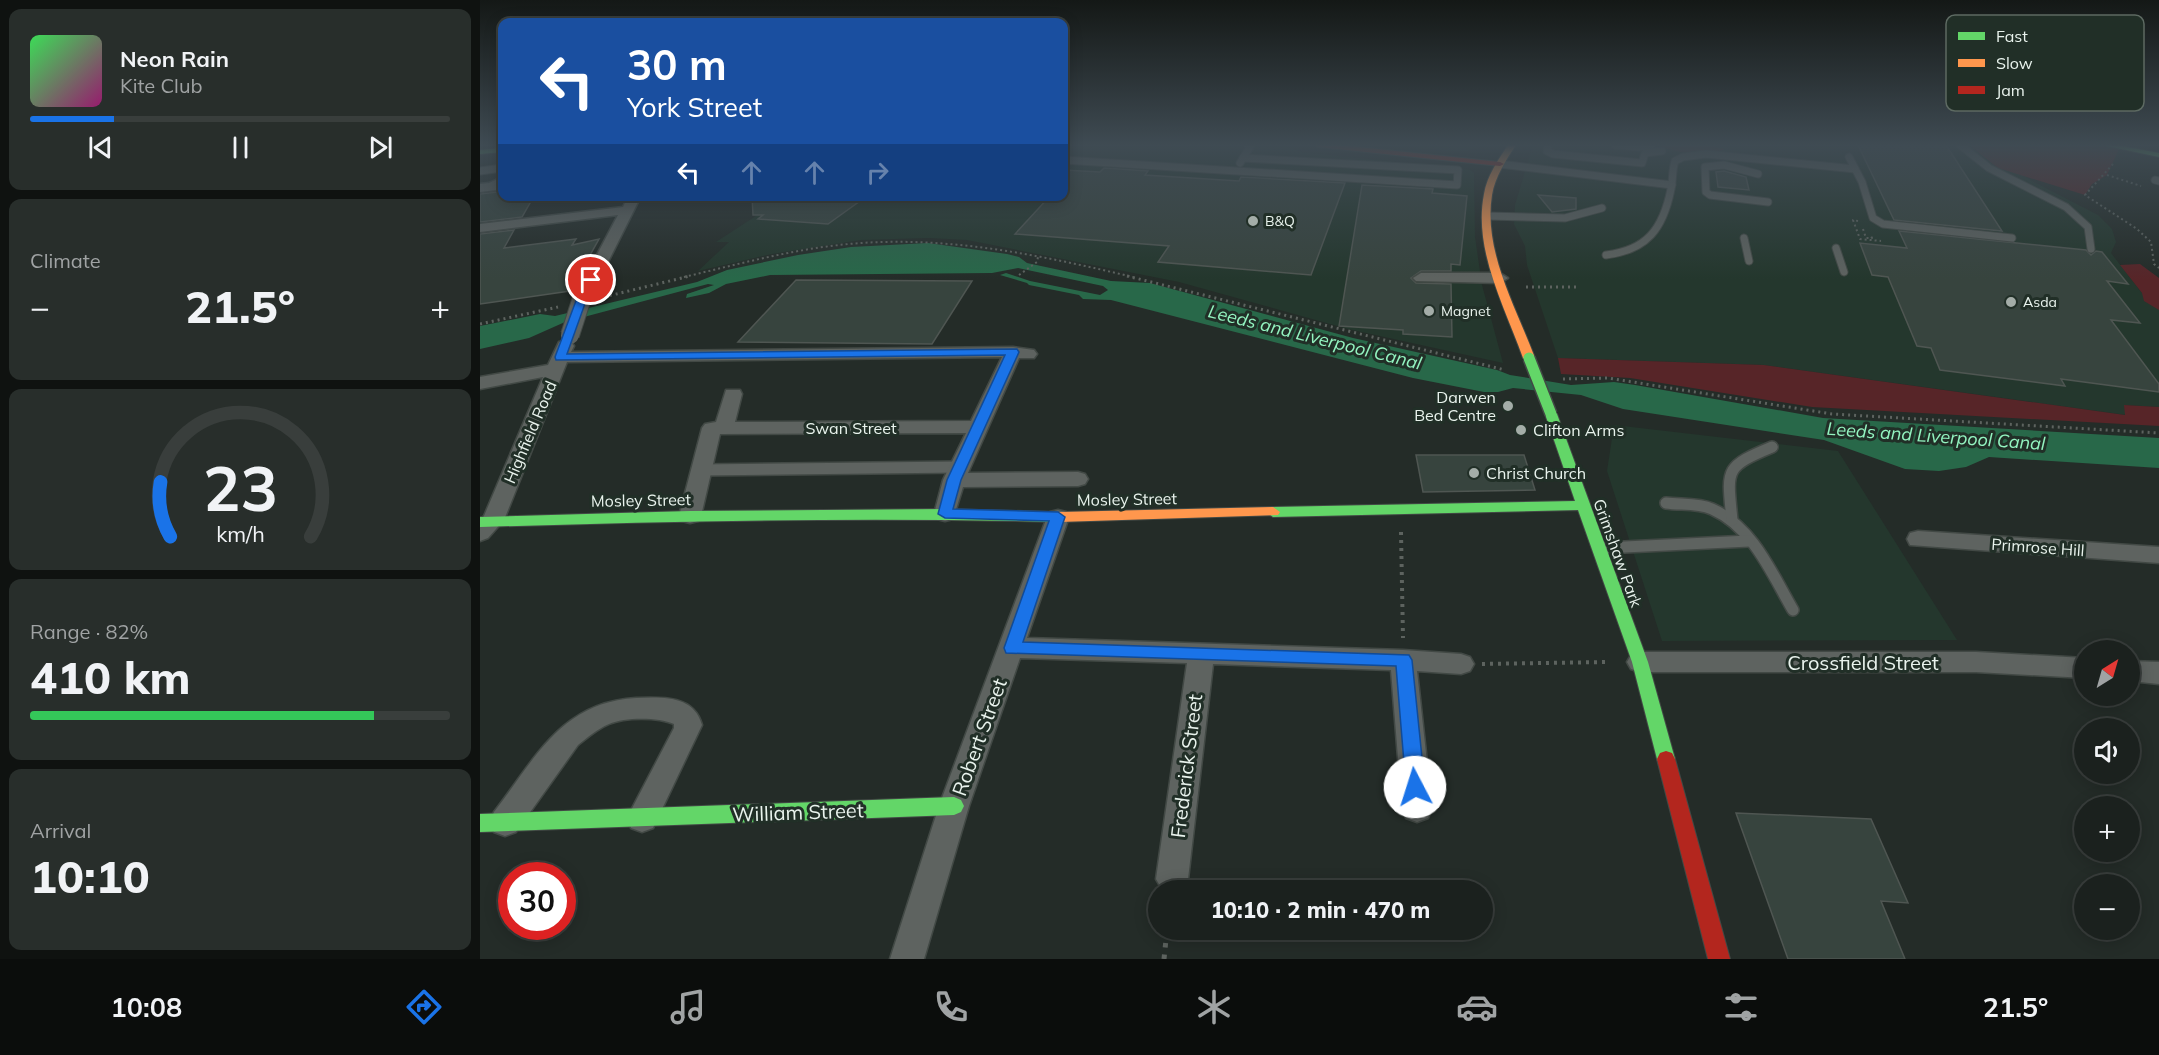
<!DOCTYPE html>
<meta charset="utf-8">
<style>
body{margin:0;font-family:Mulish,sans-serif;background:#282e2b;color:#f1f3f6;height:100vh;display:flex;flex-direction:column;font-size:22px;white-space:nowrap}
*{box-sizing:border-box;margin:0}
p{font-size:20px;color:#a0a3a4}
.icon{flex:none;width:33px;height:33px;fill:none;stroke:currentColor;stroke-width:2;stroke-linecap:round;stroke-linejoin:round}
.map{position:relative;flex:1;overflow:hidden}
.sheet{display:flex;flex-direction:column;gap:9px;padding:9px;background:#0f1210;width:480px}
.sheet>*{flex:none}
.top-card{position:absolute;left:18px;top:18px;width:570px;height:183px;border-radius:12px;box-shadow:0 3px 15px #0003,0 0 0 2px #393e3c;background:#1a4fa0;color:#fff;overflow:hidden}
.needle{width:39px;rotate:37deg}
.tools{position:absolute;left:1594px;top:640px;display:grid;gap:12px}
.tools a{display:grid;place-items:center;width:66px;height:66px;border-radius:50%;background:#1b211e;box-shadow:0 3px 15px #0003,0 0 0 2px #393e3c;font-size:30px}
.speed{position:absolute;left:18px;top:862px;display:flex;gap:12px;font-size:30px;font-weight:700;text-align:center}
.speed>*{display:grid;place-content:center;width:78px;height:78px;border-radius:50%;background:#1b211e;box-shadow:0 3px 15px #0003,0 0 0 2px #393e3c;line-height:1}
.speed .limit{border:9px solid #d22;background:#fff;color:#111}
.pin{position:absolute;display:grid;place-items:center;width:51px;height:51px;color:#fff;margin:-26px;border:3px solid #fff;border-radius:50%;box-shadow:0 2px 6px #0007}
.me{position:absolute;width:66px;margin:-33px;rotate:355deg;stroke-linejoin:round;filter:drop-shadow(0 0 4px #0008)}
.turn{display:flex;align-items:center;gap:21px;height:126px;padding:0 30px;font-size:27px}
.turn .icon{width:78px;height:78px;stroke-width:2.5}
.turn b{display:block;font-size:42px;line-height:51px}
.lanes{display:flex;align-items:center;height:57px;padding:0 30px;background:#0003;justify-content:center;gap:30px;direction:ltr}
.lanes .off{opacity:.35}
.big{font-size:45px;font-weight:800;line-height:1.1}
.sheet .card{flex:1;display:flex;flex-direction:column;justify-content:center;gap:9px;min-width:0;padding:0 21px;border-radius:12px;background:#282e2b}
.sheet .dial{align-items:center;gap:0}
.dial svg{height:156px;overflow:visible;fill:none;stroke:#393e3c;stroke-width:7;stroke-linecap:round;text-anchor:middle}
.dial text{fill:#f1f3f6;stroke:none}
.song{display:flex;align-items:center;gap:18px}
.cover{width:72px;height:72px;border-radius:9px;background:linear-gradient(135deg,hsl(130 70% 55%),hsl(320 70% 35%))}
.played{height:6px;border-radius:3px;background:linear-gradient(90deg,#1a73e8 20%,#393e3c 20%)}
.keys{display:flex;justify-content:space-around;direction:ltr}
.heat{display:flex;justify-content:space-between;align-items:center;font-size:33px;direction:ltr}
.charge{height:9px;border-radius:4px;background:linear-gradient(90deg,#34c759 82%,#393e3c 0)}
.trip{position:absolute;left:668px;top:880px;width:345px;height:60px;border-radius:30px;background:#1b211e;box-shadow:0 3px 15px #0003,0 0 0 2px #393e3c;font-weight:800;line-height:60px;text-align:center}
.tabs{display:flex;height:96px;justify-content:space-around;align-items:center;background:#0b0d0c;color:#a0a3a4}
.tabs .icon{width:42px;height:42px}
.tabs .selected{color:#1a73e8}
.tabs b{font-size:27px;color:#f1f3f6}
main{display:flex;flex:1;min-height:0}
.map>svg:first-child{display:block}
.built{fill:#24372d}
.green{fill:#572528}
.water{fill:#286849}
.building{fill:#37443e;stroke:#4f5652;stroke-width:1.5}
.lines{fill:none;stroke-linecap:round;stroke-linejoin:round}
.lane-far2-casing{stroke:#424945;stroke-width:9}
.lane-far1-casing{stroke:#424945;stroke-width:11}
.lane-casing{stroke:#424945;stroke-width:14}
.street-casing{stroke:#424945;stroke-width:3}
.fast-casing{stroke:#424945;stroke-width:2}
.slow-casing{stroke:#424945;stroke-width:2}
.jam-casing{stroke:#424945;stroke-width:2}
.path-far3{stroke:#5d635f;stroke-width:2;stroke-dasharray:2 3;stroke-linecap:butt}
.path-far2{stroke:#5d635f;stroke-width:3;stroke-dasharray:2 4;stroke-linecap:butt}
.path-far1{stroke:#5d635f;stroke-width:4;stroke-dasharray:3 5;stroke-linecap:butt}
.path{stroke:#5d635f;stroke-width:5;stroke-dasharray:4.5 7;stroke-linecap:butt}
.lane-far2{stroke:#5e6360;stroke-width:7}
.lane-far1{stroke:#5e6360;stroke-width:9}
.lane{stroke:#5e6360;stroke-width:11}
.street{fill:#5e6360;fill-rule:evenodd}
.fast{fill:#63d668;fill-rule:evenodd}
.slow{fill:#ff974d;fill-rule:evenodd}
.jam{fill:#b3261e;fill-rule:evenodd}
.street-bridge-casing{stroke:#424945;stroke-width:20;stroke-linecap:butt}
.fast-bridge-casing{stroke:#424945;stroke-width:14;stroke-linecap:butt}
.street-bridge{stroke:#5e6360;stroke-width:18}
.fast-bridge{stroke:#63d668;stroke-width:11}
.route{fill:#1a73e8;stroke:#114b97;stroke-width:1.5}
.poi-dot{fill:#a4ada8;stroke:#212f27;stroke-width:2}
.labels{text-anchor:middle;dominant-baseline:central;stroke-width:6;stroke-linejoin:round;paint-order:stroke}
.far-poi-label{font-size:14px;fill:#e9f3ed;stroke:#212f27;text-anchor:start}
.poi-label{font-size:16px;fill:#e9f3ed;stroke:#212f27;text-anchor:start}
.street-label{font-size:16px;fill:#e9f3ed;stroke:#212f27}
.water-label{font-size:18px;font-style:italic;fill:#93f4c0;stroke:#212f27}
.near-street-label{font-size:20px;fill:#e9f3ed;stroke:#212f27}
.key{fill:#212f27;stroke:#5d6a62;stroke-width:1.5}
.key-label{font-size:16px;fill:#e9f3ed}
</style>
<main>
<section class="sheet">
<div class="card">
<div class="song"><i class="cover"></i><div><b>Neon Rain</b><p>Kite Club</p></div></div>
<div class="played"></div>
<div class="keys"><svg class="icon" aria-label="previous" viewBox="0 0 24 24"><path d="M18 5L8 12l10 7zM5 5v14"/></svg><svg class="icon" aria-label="pause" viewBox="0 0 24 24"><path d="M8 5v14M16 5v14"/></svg><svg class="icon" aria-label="next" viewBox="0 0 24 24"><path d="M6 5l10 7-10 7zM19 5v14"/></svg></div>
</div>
<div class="card"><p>Climate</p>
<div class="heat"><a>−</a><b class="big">21.5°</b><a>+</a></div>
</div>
<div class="card dial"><svg viewBox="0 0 100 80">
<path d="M14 69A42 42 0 1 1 86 69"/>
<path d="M14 69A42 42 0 0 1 9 41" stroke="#1a73e8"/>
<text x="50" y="56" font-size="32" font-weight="700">23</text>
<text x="50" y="72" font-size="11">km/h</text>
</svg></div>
<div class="card"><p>Range · 82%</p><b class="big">410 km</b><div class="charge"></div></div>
<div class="card"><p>Arrival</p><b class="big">10:10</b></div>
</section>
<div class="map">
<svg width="1679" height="959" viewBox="0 0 1679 959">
<rect width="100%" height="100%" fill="#242c28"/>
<!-- built -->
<g class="built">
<polygon points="584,145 800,145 822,152 990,170 994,173 995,237 1002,285 1023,363 868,329 699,282 487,240 449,238 381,240 292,254 218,271 249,242 236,242 305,197 584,196"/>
<polygon points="906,145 1002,145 988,151 969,151"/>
<polygon points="1053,145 1496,145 1554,182 1618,215 1632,229 1636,242 1631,253 1662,293 1679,304 1679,407 1645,405 1646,415 1284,365 1078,358 1047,265 1045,246 1034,224 1035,205"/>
<polygon points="1134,425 1358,451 1477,640 1182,641 1127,471"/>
</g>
<!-- green -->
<g class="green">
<path d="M1177,145H1228L1245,149C1225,158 1197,153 1177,145Z"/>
<polygon points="1489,145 1626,145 1640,147 1627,175 1612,184 1605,195 1518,168"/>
<polygon points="1660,264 1679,278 1679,310 1664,301 1662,293 1640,265"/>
<polygon points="1078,358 1284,365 1645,415 1644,405 1679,407 1679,426 1332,407 1150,378 1081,374"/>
</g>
<!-- water -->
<polygon class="water" points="448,243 527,254 539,257 547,263 631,281 670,283 873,338 1017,370 1030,375 1091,385 1134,382 1155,385 1343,418 1679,438 1679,468 1509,457 1486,467 1459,471 1425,469 1344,440 1143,409 1101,395 1033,388 1018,392 1004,392 933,378 631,300 603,299 599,295 549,285 547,283 520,275 526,273 550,281 620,295 628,290 623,286 538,268 512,273 290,275 246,284 229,293 206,298 207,294 234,285 228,284 85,322 49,338 0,349 0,326 60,314 75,316 217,282 247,270 318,255 371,247"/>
<!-- building -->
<g class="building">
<polygon points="1378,145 1466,145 1522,231 1414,220"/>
<polygon points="624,168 668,171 665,175 759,181 761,177 865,183 831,275 678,262 689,246 535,234 570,196 584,196 584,170 620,172"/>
<polygon points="1244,171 1266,177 1269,190 1238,187 1236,172"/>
<polygon points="882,185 953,189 952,193 987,196 980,265 971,264 971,271 941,271 931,278 936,283 971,284 972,337 923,334 923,330 859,326"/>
<polygon points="22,188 22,196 54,196 42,217 0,222 0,194 17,192"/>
<polygon points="1058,195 1096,198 1096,209 1072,212"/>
<polygon points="272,196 387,196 348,224 278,219 283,215 273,215"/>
<polygon points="34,230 24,248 96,239 92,245 119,239 90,291 0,304 0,234"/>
<polygon points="1419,231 1606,250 1611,255 1616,251 1622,252 1648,284 1627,281 1660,323 1631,320 1679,384 1679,392 1581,379 1585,386 1460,370 1451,348 1437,346 1408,277 1392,275 1380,243 1427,248"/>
<polygon points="316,280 492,281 452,344 258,342"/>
<polygon points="936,455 1044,455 1055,490 943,492"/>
<polygon points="1256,813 1391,819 1428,903 1401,901 1425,959 1308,959"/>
</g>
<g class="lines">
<defs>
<g id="lane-far2">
<polyline points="1068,145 1067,151 1073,154 1162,163 1165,153 1182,151"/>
<polyline points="1135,145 1159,147 1172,145"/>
<polyline points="1480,145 1509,168 1586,207 1608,227 1611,249"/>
<polyline points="1369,157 1382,182 1393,218 1403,224 1532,238"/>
<polyline points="584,160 977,185 978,170 763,158"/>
<polyline points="760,163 770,147 768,145"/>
<polyline points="1020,164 1192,185"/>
<polyline points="0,171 22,168"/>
<polyline points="1278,174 1244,165 1225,167 1226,192 1230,195 1288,202"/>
<polyline points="1675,180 1679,181"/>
<polyline points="1008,216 1085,218 1122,208"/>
<polyline points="1264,238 1269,261"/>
<polyline points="1356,248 1364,272"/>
<path d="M1126,255C1167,250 1183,229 1191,189C1193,180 1192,170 1195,161L1203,157L1226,154L1375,169"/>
</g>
<polyline id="lane-far1" points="1289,449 1293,447"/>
<g id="lane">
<polyline points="220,470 480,467"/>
<path d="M1186,503C1201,505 1218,503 1232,509C1273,527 1292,574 1313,610"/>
<path d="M1252,520C1247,469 1244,467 1292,447"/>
<polyline points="1124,548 1269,541"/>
</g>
<g id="street">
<polygon points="22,177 22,186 17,190 0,192 0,184 9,183"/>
<polygon points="148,196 161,196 110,298 102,303 94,298 138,215 0,232 0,224 143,207"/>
<polygon points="941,273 1020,273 1028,278 1020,283 936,281 933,278"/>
<polygon points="85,341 91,342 94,346 91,352 533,347 554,350 557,354 554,358 539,358 488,473 598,472 605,474 608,479 605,484 598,486 483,487 473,519 465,521 457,519 454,514 463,480 486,433 240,434 221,516 218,521 210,523 202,521 199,516 222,428 225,424 236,422 246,390 260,390 262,394 255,422 491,421 522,357 87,362 24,520 8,538 0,541 0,520 4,516 63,377 0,389 0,377 68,365 79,342"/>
<polygon points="578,510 586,512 589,517 547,638 923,650 981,654 990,657 994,664 990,671 981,674 937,671 952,808 948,818 937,822 926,818 922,808 911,670 733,664 708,879 703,890 683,891 676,879 707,663 540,658 489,806 444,959 410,959 459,806 567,517 570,512"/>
<polygon points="1438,531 1679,547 1679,563 1430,545 1427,539 1430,533"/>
<polygon points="1160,652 1496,652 1605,658 1605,678 1496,672 1160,672 1151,669 1147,662 1151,655"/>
<polygon points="1650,661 1679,662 1679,684 1650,681"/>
<path d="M156,698C182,697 214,695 222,725L173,828L162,832L151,828L147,818L194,728V724C178,717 145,717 129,724C117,729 107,738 98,745L36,832L25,836L14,832L10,822L14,812C55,759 81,702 156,698Z"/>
</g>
<g id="fast">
<polygon points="1622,145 1637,145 1679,153 1679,157"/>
<polygon points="22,148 22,152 0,154 0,150"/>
<polygon points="1071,410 1077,414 1168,662 1195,759 1192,765 1186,767 1180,765 1177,759 1152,662 1098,510 793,517 786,512 793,507 1095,501 1065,414"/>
<path d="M465,509L579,512L586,517L579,522C386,517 193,521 0,527V517L210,511Z"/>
<polygon points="474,797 481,800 484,806 481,812 474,815 0,832 0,814"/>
</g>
<g id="slow">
<path d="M1028,145H1036C1026,160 1015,177 1012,195C1003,251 1036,307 1055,358L1049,361L1043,358C1025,307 993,250 1004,194C1007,176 1018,160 1028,145Z"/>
<polygon points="793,507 800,512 798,515 579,522 572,517 579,512"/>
</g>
<g id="jam">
<polygon points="835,145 859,145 1020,162 1024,164 1020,166 839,147"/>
<polygon points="1186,751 1192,753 1195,759 1250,959 1228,959 1177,759 1180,753"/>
</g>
</defs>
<!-- lane-far2 casing -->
<use href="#lane-far2" class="lane-far2-casing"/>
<!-- lane-far1 casing -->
<use href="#lane-far1" class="lane-far1-casing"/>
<!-- lane casing -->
<use href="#lane" class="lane-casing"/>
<!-- street casing -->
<use href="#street" class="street-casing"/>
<!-- fast casing -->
<use href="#fast" class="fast-casing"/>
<!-- slow casing -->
<use href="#slow" class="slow-casing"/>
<!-- jam casing -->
<use href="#jam" class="jam-casing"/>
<!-- path-far3 -->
<g class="path-far3">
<polyline points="1633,164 1605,195 1657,229 1671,242 1674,264 1679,268"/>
<polyline points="1627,175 1661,186"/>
<polyline points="1378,221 1373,220 1380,239 1401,241"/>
<polyline points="1383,229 1386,238 1392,238 1390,234"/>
<polyline points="539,275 557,262 558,257"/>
<path d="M204,277C259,264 313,249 369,244C465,235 560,255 653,277"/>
</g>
<!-- path-far2 -->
<g class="path-far2">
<polyline points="647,276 1025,370"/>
<polyline points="1046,287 1096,287"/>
<polyline points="124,297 210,276"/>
<polyline points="0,324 78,307"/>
<polyline points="1083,379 1128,378 1352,414 1679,433"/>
</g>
<!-- path-far1 -->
<g class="path-far1">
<polyline points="921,532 923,638"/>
<polyline points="1002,664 1129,662"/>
</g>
<!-- path -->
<polyline class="path" points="684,959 687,930"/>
<!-- lane-far2 -->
<use href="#lane-far2" class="lane-far2"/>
<!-- lane-far1 -->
<use href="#lane-far1" class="lane-far1"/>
<!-- lane -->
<use href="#lane" class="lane"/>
<!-- street -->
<use href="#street" class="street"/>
<!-- fast -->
<use href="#fast" class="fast"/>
<!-- slow -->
<use href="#slow" class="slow"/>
<!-- jam -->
<use href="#jam" class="jam"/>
<defs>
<polyline id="street-bridge" points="90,335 102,298"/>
<polyline id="fast-bridge" points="1049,358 1071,414"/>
</defs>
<!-- street-bridge casing -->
<use href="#street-bridge" class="street-bridge-casing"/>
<!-- fast-bridge casing -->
<use href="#fast-bridge" class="fast-bridge-casing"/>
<!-- street-bridge -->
<use href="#street-bridge" class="street-bridge"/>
<!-- fast-bridge -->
<use href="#fast-bridge" class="fast-bridge"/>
</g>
<!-- sky -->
<linearGradient id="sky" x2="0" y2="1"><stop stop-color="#141816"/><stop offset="0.52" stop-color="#3f4b53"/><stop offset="1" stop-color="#3f4b53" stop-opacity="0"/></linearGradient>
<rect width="1679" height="279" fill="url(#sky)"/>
<!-- route -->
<polygon class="route" points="108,278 116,280 107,298 87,354 537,349 539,352 481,480 473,509 578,512 585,517 543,642 929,655 932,660 945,787 942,793 935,795 929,793 926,787 916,666 526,653 524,648 569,521 465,518 458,514 467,480 525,355 76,360 75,357 97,298"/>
<!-- markers -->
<g class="poi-dot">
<circle cx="773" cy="221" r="6"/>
<circle cx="1531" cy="302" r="6"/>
<circle cx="949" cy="311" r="6"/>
<circle cx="1028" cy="406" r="6"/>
<circle cx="1041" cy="430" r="6"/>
<circle cx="994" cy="473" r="6"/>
</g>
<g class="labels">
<!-- far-poi labels -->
<g class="far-poi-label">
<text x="785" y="221">B&amp;Q</text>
<text x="1543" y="302">Asda</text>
<text x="961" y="311">Magnet</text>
</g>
<!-- poi labels -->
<g class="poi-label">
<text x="1016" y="397" text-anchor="end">Darwen<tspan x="1016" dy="18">Bed Centre</tspan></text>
<text x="1053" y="430">Clifton Arms</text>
<text x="1006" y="473">Christ Church</text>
</g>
<!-- street labels -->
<g class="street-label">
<text x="371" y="428">Swan Street</text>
<text transform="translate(50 432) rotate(-67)">Highfield Road</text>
<text transform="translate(647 499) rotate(-1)">Mosley Street</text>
<text transform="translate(161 500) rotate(-1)">Mosley Street</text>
<text transform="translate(1558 547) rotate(4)">Primrose Hill</text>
<text transform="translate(1138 553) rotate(70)">Grimshaw Park</text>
</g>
<!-- water labels -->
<g class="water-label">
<text transform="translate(835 337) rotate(14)">Leeds and Liverpool Canal</text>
<text transform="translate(1456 436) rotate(4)">Leeds and Liverpool Canal</text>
</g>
<!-- near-street labels -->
<g class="near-street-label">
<text x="1383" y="662">Crossfield Street</text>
<text transform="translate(499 737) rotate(-70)">Robert Street</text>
<text transform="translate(706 766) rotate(-83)">Frederick Street</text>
<text transform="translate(318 812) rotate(-2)">William Street</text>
</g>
</g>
<!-- legend -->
<rect x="1466" y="15" width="198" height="96" rx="9" class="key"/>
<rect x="1478" y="32" width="27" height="8" fill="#63d668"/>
<rect x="1478" y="59" width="27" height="8" fill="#ff974d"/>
<rect x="1478" y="86" width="27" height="8" fill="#b3261e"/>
<g class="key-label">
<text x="1516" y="42">Fast</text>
<text x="1516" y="69">Slow</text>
<text x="1516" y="96">Jam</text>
</g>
</svg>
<div class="tools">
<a><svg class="needle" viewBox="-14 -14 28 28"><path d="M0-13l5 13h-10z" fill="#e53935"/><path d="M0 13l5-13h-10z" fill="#a0a3a4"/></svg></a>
<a><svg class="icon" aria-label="sound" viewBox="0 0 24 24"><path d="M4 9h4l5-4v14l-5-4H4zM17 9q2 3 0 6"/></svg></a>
<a>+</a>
<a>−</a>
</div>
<div class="speed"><div class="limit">30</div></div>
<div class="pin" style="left:111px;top:280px;background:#d93025"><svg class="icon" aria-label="arrive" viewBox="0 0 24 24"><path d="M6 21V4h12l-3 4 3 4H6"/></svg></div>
<svg class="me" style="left:935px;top:787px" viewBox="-20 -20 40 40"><circle r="19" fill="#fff"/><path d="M0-13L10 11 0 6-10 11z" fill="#1a73e8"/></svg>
<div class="trip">10:10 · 2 min · 470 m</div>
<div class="top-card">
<div class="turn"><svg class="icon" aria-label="left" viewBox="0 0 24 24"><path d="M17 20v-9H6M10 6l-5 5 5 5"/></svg><div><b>30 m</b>York Street</div></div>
<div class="lanes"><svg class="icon" aria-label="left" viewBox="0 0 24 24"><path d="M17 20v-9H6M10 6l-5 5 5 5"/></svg><svg class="icon off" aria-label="ahead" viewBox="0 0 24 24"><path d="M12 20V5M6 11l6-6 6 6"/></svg><svg class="icon off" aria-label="ahead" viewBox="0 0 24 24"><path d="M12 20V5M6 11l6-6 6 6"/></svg><svg class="icon off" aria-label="right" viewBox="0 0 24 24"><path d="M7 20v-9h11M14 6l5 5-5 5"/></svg></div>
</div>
</div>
</main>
<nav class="tabs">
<b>10:08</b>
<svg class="icon selected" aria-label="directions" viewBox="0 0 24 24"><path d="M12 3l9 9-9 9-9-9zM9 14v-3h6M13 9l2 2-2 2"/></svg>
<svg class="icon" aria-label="music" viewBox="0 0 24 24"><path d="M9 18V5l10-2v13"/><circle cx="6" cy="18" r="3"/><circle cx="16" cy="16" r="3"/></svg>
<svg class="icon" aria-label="phone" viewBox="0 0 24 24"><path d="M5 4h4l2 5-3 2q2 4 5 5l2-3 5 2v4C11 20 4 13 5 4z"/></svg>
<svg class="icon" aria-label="climate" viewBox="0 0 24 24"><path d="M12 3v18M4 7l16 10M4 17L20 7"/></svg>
<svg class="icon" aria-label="car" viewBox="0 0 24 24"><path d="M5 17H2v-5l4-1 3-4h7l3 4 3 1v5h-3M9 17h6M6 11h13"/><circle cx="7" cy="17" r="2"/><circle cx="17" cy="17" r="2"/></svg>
<svg class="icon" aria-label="filters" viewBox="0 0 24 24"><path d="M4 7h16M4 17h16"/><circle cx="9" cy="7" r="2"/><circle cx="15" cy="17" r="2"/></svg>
<b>21.5°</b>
</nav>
